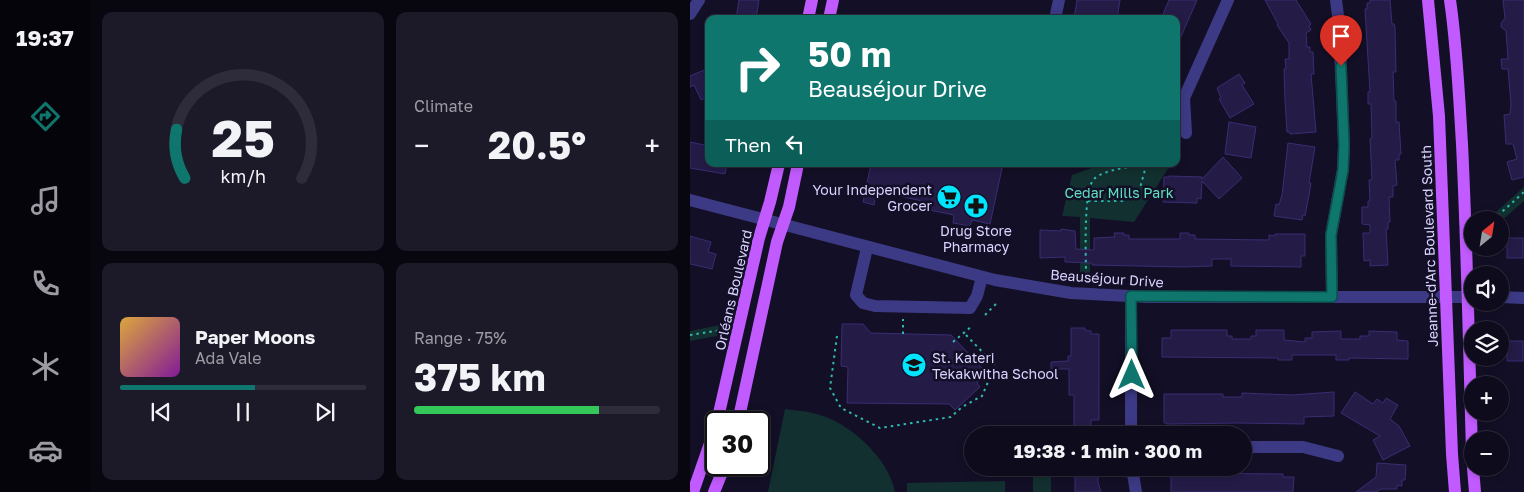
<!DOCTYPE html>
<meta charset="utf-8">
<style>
body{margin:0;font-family:"Golos Text",sans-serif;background:#1c1929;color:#f1f3f6;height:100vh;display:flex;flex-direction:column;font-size:19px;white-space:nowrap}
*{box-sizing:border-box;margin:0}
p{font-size:16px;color:#9b9ba3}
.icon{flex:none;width:28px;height:28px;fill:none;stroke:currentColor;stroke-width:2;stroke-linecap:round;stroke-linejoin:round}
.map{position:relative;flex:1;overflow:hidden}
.side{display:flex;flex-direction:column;gap:12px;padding:12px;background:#08060f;width:600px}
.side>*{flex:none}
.top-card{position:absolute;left:15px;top:15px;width:475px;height:152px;border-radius:10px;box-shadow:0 2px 8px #0003,0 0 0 1px #2e2b3b;background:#0f766e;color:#fff;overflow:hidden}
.needle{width:32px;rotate:30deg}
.controls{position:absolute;left:774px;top:211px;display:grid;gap:10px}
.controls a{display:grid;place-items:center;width:45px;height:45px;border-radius:50%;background:#0e0b1c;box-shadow:0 2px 8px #0003,0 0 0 1px #2e2b3b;font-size:25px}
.speed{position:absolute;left:15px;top:411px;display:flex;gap:10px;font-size:25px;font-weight:700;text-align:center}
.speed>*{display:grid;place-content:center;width:65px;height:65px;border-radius:50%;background:#0e0b1c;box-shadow:0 2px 8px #0003,0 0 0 1px #2e2b3b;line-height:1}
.speed .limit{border:2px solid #111;border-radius:8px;background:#fff;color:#111}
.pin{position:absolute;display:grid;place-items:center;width:42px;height:42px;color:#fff;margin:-51px -21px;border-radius:50% 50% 50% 0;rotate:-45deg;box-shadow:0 0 5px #0007}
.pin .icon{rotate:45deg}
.me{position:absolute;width:55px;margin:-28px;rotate:0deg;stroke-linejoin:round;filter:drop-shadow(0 0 4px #0008)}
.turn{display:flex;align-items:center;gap:18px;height:105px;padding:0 20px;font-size:22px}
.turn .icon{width:65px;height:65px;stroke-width:2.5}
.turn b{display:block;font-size:35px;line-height:42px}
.then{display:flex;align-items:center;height:48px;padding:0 20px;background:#0003;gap:10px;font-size:19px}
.big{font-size:38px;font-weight:700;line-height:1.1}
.side .widget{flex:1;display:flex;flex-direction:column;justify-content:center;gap:8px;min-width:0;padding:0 18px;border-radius:10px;background:#1c1929}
.side .dial{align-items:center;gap:0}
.dial svg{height:130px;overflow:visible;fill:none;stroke:#2e2b3b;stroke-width:7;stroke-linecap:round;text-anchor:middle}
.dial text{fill:#f1f3f6;stroke:none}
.song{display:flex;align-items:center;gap:15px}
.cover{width:60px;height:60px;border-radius:8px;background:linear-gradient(135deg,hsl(40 70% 55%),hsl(290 70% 35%))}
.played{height:5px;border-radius:2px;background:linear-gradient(90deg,#0f766e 55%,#2e2b3b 55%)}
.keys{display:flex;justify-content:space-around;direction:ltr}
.heat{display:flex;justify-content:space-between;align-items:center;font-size:28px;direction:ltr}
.charge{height:8px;border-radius:4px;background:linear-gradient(90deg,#34c759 75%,#2e2b3b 0)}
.side .tiles{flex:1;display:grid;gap:12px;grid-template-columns:repeat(2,1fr)}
.trip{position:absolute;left:274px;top:426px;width:288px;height:50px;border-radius:25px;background:#0e0b1c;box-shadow:0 2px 8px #0003,0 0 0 1px #2e2b3b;font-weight:700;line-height:50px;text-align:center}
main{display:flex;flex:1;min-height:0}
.dock{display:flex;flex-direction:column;width:90px;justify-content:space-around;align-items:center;background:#06040b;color:#9b9ba3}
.dock .icon{width:35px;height:35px}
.dock .on{color:#0f766e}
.dock b{font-size:22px;color:#f1f3f6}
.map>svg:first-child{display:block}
.green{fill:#12302f}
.building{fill:#241b47;stroke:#3b2d73}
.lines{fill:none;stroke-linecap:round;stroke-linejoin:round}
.path{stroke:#2fb8b0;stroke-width:2;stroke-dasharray:2.5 4;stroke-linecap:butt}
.minor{stroke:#3d3a85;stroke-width:12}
.major{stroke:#c25bff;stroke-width:12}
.route-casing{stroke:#0a4d48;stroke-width:12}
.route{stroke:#0f766e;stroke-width:9}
.labels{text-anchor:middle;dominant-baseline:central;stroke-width:5;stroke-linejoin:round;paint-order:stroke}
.poi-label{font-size:14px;fill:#d9d4ff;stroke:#130f26;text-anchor:end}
.park-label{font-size:14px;fill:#5fe0c0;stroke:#130f26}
.street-label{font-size:14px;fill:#d9d4ff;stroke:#130f26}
</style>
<main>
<nav class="dock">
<b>19:37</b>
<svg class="icon on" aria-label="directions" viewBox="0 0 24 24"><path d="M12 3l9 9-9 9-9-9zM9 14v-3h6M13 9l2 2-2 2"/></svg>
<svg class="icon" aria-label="music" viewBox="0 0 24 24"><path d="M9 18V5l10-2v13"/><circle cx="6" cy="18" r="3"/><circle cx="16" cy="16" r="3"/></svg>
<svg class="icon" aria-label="phone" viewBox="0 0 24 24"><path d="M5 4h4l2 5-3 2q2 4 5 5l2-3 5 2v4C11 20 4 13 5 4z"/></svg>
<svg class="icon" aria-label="climate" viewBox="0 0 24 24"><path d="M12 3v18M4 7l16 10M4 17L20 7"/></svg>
<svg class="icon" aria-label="car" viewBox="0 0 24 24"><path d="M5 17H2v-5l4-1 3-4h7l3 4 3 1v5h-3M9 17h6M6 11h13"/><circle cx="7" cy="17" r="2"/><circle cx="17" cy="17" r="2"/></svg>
</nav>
<section class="side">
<div class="tiles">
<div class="widget dial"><svg viewBox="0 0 100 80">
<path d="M14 69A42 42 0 1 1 86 69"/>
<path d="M14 69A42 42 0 0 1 9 39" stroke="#0f766e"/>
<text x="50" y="56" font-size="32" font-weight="700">25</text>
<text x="50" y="72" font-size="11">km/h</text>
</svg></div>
<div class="widget"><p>Climate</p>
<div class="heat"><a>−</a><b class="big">20.5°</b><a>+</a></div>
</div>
<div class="widget">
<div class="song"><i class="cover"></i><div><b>Paper Moons</b><p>Ada Vale</p></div></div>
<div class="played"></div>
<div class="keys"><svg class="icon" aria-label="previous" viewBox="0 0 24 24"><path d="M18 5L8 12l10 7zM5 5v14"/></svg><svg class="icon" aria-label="pause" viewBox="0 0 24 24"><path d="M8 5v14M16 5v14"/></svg><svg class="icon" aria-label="next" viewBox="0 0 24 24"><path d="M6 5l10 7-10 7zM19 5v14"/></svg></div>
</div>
<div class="widget"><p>Range · 75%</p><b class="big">375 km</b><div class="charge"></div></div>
</div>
</section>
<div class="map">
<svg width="834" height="492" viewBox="0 0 834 492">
<rect width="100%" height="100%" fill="#130f26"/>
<!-- green -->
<g class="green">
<polygon points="413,164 481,164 444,222 400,218 400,273 390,273 390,217 372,216 382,175"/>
<polygon points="834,187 834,201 810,222 810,220 797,220"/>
<polygon points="30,325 27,336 0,341 0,331"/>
<path d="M95,409C107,411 119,411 130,415C161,424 199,459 205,492H78Z"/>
<rect x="343" y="468" width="18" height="24"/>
<polygon points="315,481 315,492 217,492 217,483"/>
</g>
<!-- building -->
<g class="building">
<polygon points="49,0 69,0 66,19 46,19"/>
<polygon points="387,0 430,0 427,19 384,19"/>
<polygon points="479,0 507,0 486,48 486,19 471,19"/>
<polygon points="575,0 606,0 621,24 619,26 621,30 616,33 617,47 620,47 620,52 623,52 624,74 621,74 626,132 600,134 600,132 597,132 595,101 594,69 596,69 595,59 599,59 599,43 587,25 588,24"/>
<polygon points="680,0 700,0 702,24 704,24 705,28 706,72 703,72 704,101 706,101 706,122 709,122 711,154 709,154 709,160 705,160 707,185 703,186 703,197 699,197 700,222 698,222 698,229 696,229 698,265 680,266 680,260 674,261 673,233 680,233 680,225 672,224 672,207 678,207 678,201 680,201 679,180 682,180 680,139 682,138 681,104 678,104 678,92 680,92 675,9 677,9 677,3 680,3"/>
<polygon points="813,0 834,0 834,177 822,180 817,162 827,159 823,144 816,144 814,115 820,114 821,104 818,69 812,69 811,59 818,59 816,31 811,27 811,23 815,18"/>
<polygon points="19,68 19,96 11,100 4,85 0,87 0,76"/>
<polygon points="549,74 555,83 552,85 564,104 540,118 529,99 531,98 527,88"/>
<polygon points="539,122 566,127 561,158 535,154"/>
<polygon points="0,142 19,146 19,164 37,164 35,174 0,168"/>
<polygon points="598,143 625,147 619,183 621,183 619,195 615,216 613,215 612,220 584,216 586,204 589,205 592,195"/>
<polygon points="533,157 552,178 529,199 512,181 511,199 507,198 507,203 473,202 474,177 479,177 479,176 512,177 512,179"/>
<polygon points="181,164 313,164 300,224 282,220 280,226 263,223 264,215 239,210 241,203 187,191 184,205 173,202"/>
<polygon points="371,229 385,231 386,249 404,250 404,238 425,237 424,233 434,233 433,235 439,235 439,239 490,239 490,233 499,233 499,235 505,235 505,239 579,240 579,235 585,236 585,234 615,234 615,256 611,256 611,267 541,266 541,259 522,259 522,266 494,267 402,265 402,263 375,262 375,257 350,258 350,230 371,231"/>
<polygon points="0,236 21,242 18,252 26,254 22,269 0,264"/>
<rect x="817" y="238" width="16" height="20"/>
<polygon points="152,324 173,324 181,333 261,335 297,373 287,383 290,387 265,410 259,404 157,403 158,367 151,366"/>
<polygon points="381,328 395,328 395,330 401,331 401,334 409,334 409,420 401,420 401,435 384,435 384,395 379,395 379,369 361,369 361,362 378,361 378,356 381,356"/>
<polygon points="481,330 537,330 537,336 542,336 542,339 561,339 561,336 566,336 566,330 594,330 594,340 615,342 615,338 622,338 622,332 651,331 651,339 670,339 670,336 679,336 679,331 707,332 707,340 718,341 718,359 659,358 659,360 646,360 646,355 602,355 602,360 588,360 588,358 472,357 472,338 481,338"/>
<rect x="817" y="341" width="16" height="20"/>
<polygon points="644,392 644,416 614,417 614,424 549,423 477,424 477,423 474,423 474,394 533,394 533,397 552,397 552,393 602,395"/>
<polygon points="665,392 683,404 687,399 693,403 696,398 708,405 700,419 709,426 720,446 693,460 683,440 690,436 651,413"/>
<polygon points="687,463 716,465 715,480 712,480 712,486 707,485 707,489 691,489 686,492 666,492 686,477"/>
<polygon points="385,468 408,468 408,482 411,492 385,492"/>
<polygon points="481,473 593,474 593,477 604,477 603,492 481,492"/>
</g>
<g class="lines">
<!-- path -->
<g class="path">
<polyline points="398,201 432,201 450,188 456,166"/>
<polyline points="803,220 834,192"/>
<path d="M396,275C396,256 393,190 404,179C413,170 444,165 456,166L458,164"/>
<polyline points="295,315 308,302"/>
<polyline points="213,334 213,319"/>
<polyline points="0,335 32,330"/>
<polyline points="147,336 140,388 151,408 190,428 261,417 272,407 292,396 298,382 297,376 307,367 274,333"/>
<polyline points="263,342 282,326"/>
</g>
<!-- minor -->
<g class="minor">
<polyline points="0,14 9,0"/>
<polyline points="365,19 369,0"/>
<polyline points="496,133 494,98 538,0"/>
<polyline points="0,200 305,280 381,293 458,297 782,297"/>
<polyline points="177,248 166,295 173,303 185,306 280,308 287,296 292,277"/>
<polyline points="441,296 441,435"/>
<polyline points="642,297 641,235 653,169 654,145 649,23 646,0"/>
<polyline points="810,297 834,298"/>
<polyline points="552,447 613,447 648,456"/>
<polyline points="442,468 446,492"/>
</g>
<!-- major -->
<g class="major">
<polyline points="738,0 749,116 762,454 765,492"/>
<path d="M760,0C767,47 769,96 772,144C777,246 779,348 782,451"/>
<polyline points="118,19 122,0"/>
<polyline points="139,19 143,0"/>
<polyline points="27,422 69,238 80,202 89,164"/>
<polyline points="48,422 87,242 99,207 108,164"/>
<polyline points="783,468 785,492"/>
<polyline points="3,492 26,426"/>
<polyline points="24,492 35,465"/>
</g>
</g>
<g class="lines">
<defs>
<polyline id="route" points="442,375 441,296 642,297 641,235 653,170 654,145 651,66"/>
</defs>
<!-- route casing -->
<use href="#route" class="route-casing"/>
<!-- route -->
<use href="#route" class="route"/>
</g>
<!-- icons -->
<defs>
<symbol id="supermarket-disc" viewBox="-11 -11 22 22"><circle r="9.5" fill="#00e5ff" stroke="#130f26"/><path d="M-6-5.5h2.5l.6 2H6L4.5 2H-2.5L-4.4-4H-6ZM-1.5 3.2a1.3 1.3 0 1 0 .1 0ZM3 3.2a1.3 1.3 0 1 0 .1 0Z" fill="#111"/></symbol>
<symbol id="pharmacy-disc" viewBox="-11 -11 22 22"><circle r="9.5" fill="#00e5ff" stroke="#130f26"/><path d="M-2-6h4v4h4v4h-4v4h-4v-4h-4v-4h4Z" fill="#111"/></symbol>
<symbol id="school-disc" viewBox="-11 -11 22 22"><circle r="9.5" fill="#00e5ff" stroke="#130f26"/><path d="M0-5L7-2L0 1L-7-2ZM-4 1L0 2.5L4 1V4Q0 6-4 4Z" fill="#111"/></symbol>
</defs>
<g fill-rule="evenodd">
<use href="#supermarket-disc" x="245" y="183" width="28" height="28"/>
<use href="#pharmacy-disc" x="272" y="192" width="28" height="28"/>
<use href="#school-disc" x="210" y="351" width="28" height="28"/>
</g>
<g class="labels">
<!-- poi labels -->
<g class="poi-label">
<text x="242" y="189">Your Independent<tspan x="242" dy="16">Grocer</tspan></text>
<text x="286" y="230" text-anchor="middle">Drug Store<tspan x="286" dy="16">Pharmacy</tspan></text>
<text x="242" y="357" text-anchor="start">St. Kateri<tspan x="242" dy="16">Tekakwitha School</tspan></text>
</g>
<!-- park labels -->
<g class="park-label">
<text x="429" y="192">Cedar Mills Park</text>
</g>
<!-- street labels -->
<g class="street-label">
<text transform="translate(739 246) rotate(-92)">Jeanne-d'Arc Boulevard South</text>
<text transform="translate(417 278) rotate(4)">Beauséjour Drive</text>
<text transform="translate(43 290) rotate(-77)">Orléans Boulevard</text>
</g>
</g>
</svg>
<div class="controls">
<a><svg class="needle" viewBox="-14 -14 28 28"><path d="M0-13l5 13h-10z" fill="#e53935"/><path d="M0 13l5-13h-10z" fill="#9b9ba3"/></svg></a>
<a><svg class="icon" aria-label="sound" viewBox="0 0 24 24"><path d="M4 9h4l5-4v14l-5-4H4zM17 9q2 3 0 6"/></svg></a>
<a><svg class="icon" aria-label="layers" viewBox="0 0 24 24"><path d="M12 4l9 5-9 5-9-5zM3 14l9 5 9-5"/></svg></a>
<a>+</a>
<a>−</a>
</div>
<div class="speed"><div class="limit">30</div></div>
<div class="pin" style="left:651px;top:66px;background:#d93025"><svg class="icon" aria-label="arrive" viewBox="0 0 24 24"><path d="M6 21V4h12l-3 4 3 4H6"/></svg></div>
<svg class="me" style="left:442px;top:375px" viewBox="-20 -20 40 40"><path d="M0-17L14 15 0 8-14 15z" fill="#0f766e" stroke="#fff" stroke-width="4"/></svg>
<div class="trip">19:38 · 1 min · 300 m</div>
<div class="top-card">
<div class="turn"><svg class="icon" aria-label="right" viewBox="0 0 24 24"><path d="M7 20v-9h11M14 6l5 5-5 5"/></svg><div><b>50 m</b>Beauséjour Drive</div></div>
<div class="then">Then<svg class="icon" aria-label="left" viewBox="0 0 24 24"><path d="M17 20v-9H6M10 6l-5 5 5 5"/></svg></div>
</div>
</div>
</main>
